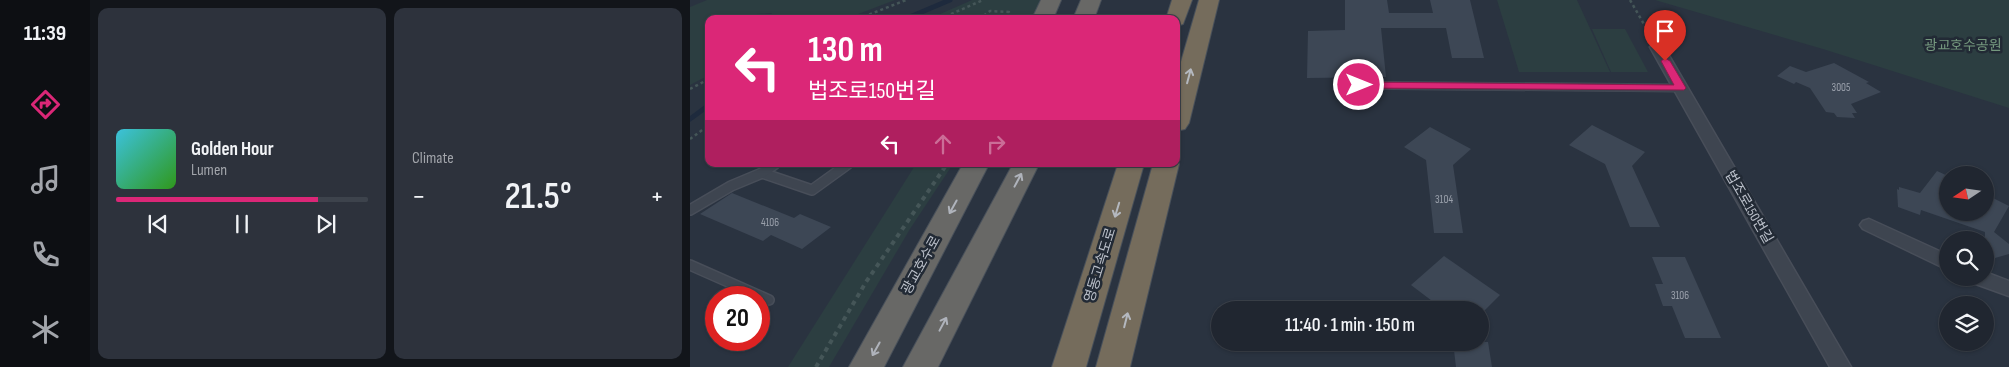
<!DOCTYPE html>
<meta charset="utf-8">
<style>
body{margin:0;font-family:"Sofia Sans Condensed","Noto Sans KR",sans-serif;background:#2d323c;color:#f1f3f6;height:100vh;display:flex;flex-direction:column;font-size:19px;white-space:nowrap}
*{box-sizing:border-box;margin:0}
p{font-size:16px;color:#a2a5ab}
.icon{flex:none;width:28px;height:28px;fill:none;stroke:currentColor;stroke-width:2;stroke-linecap:round;stroke-linejoin:round}
.map{position:relative;flex:1;overflow:hidden}
.panel{display:flex;flex-direction:column;gap:8px;padding:8px;background:#12151a;width:600px}
.panel>*{flex:none}
.hud{position:absolute;left:15px;top:15px;width:475px;height:152px;border-radius:10px;box-shadow:0 1px 4px #0004,0 0 0 1px #3d434c;background:#db2777;color:#fff;overflow:hidden}
.needle{width:32px;rotate:257deg}
.buttons{position:absolute;left:1249px;top:166px;display:grid;gap:10px}
.buttons a{display:grid;place-items:center;width:55px;height:55px;border-radius:50%;background:#202630;box-shadow:0 1px 4px #0004,0 0 0 1px #3d434c;font-size:25px}
.speed{position:absolute;left:15px;top:286px;display:flex;gap:10px;font-size:25px;font-weight:700;text-align:center}
.speed>*{display:grid;place-content:center;width:65px;height:65px;border-radius:50%;background:#202630;box-shadow:0 1px 4px #0004,0 0 0 1px #3d434c;line-height:1}
.speed .limit{border:8px solid #d22;background:#fff;color:#111}
.pin{position:absolute;display:grid;place-items:center;width:42px;height:42px;color:#fff;margin:-51px -21px;border-radius:50% 50% 50% 0;rotate:-45deg;box-shadow:0 0 5px #0007}
.pin .icon{rotate:45deg}
.me{position:absolute;width:55px;margin:-28px;rotate:90deg;stroke-linejoin:round;filter:drop-shadow(0 0 4px #0008)}
.turn{display:flex;align-items:center;gap:18px;height:105px;padding:0 20px;font-size:22px}
.turn .icon{width:65px;height:65px;stroke-width:2.5}
.turn b{display:block;font-size:35px;line-height:42px}
.lanes{display:flex;align-items:center;height:48px;padding:0 20px;background:#0003;justify-content:center;gap:25px;direction:ltr}
.lanes .off{opacity:.35}
.big{font-size:38px;font-weight:600;line-height:1.1}
.panel .widget{flex:1;display:flex;flex-direction:column;justify-content:center;gap:8px;min-width:0;padding:0 18px;border-radius:10px;background:#2d323c}
.song{display:flex;align-items:center;gap:15px}
.cover{width:60px;height:60px;border-radius:8px;background:linear-gradient(135deg,hsl(190 70% 55%),hsl(110 70% 35%))}
.played{height:5px;border-radius:2px;background:linear-gradient(90deg,#db2777 80%,#3d434c 80%)}
.keys{display:flex;justify-content:space-around;direction:ltr}
.heat{display:flex;justify-content:space-between;align-items:center;font-size:28px;direction:ltr}
.panel .tiles{flex:1;display:grid;gap:8px;grid-template-columns:repeat(2,1fr)}
.trip{position:absolute;left:521px;top:301px;width:278px;height:50px;border-radius:25px;background:#202630;box-shadow:0 1px 4px #0004,0 0 0 1px #3d434c;font-weight:600;line-height:50px;text-align:center}
main{display:flex;flex:1;min-height:0}
.dock{display:flex;flex-direction:column;width:90px;justify-content:space-around;align-items:center;background:#0d0f13;color:#a2a5ab}
.dock .icon{width:35px;height:35px}
.dock .selected{color:#db2777}
.dock b{font-size:22px;color:#f1f3f6}
.map>svg:first-child{display:block}
.green{fill:#2c3e41}
.lines{fill:none;stroke-linecap:round;stroke-linejoin:round}
.stream{stroke:#1e2a3d;stroke-width:5}
.building{fill:#3d4755}
.service-far1-casing{stroke:#484e59;stroke-width:9}
.service-casing{stroke:#484e59;stroke-width:12}
.minor-casing{stroke:#484e59;stroke-width:3}
.trunk-casing{stroke:#48505a;stroke-width:2}
.motorway-casing{stroke:#48505a;stroke-width:2}
.path-far1{stroke:#455658;stroke-width:2.5;stroke-dasharray:3 3;stroke-linecap:butt}
.path{stroke:#455658;stroke-width:4;stroke-dasharray:4.5 4.5;stroke-linecap:butt}
.service-far1{stroke:#3e4550;stroke-width:8}
.service{stroke:#3e4550;stroke-width:9}
.minor{fill:#3e4550;fill-rule:evenodd}
.trunk{fill:#686866;fill-rule:evenodd}
.motorway{fill:#756c5c;fill-rule:evenodd}
.oneway{stroke:#b4b8bf}
.oneway2{stroke:#afb3bb}
.route{fill:#db2777;stroke:#8e194d}
.labels{text-anchor:middle;dominant-baseline:central;stroke-width:5;stroke-linejoin:round;paint-order:stroke}
.number-label{font-size:11px;fill:#9aa0ab}
.park-label{font-size:14px;fill:#75987e;stroke:#222a35}
.street-label{font-size:14px;fill:#bbc0ca;stroke:#222a35}
</style>
<main>
<nav class="dock">
<b>11:39</b>
<svg class="icon selected" aria-label="directions" viewBox="0 0 24 24"><path d="M12 3l9 9-9 9-9-9zM9 14v-3h6M13 9l2 2-2 2"/></svg>
<svg class="icon" aria-label="music" viewBox="0 0 24 24"><path d="M9 18V5l10-2v13"/><circle cx="6" cy="18" r="3"/><circle cx="16" cy="16" r="3"/></svg>
<svg class="icon" aria-label="phone" viewBox="0 0 24 24"><path d="M5 4h4l2 5-3 2q2 4 5 5l2-3 5 2v4C11 20 4 13 5 4z"/></svg>
<svg class="icon" aria-label="climate" viewBox="0 0 24 24"><path d="M12 3v18M4 7l16 10M4 17L20 7"/></svg>
</nav>
<section class="panel">
<div class="tiles">
<div class="widget">
<div class="song"><i class="cover"></i><div><b>Golden Hour</b><p>Lumen</p></div></div>
<div class="played"></div>
<div class="keys"><svg class="icon" aria-label="previous" viewBox="0 0 24 24"><path d="M18 5L8 12l10 7zM5 5v14"/></svg><svg class="icon" aria-label="pause" viewBox="0 0 24 24"><path d="M8 5v14M16 5v14"/></svg><svg class="icon" aria-label="next" viewBox="0 0 24 24"><path d="M6 5l10 7-10 7zM19 5v14"/></svg></div>
</div>
<div class="widget"><p>Climate</p>
<div class="heat"><a>−</a><b class="big">21.5°</b><a>+</a></div>
</div>
</div>
</section>
<div class="map">
<svg width="1319" height="367" viewBox="0 0 1319 367">
<rect width="100%" height="100%" fill="#2a3340"/>
<!-- green -->
<g class="green">
<polygon points="17,0 205,0 155,19 78,19 82,13 52,15 48,19 19,19 19,75 0,85 0,7"/>
<polygon points="282,0 350,0 344,19 239,19"/>
<polygon points="807,0 887,0 920,72 829,72"/>
<polygon points="965,0 1319,0 1319,108 1133,49"/>
<polygon points="902,29 935,29 958,72 921,72"/>
<polygon points="226,164 263,164 220,229 139,367 98,367"/>
</g>
<g class="lines">
<!-- stream -->
<g class="stream">
<polyline points="215,19 260,0"/>
<polyline points="0,119 19,105"/>
</g>
</g>
<!-- building -->
<g class="building">
<polygon points="655,0 697,0 699,13 743,13 740,0 780,0 794,58 762,58 756,28 691,28 696,77 617,78 618,31 655,30"/>
<polygon points="1144,63 1179,82 1176,83 1191,92 1161,104 1167,113 1162,113 1165,118 1147,117 1144,113 1136,112 1120,88 1106,82 1104,84 1087,76 1100,66 1116,72"/>
<polygon points="902,125 955,152 942,166 970,227 940,227 915,164 879,145"/>
<polygon points="740,127 781,149 763,165 773,233 744,233 736,160 714,147"/>
<polygon points="1247,171 1258,176 1258,212 1295,212 1295,194 1319,206 1304,232 1319,244 1319,254 1305,258 1295,249 1295,232 1231,210 1230,215 1208,207 1207,189 1209,190 1209,187 1230,193"/>
<polygon points="42,193 104,218 110,214 141,227 112,249 81,235 73,241 10,214"/>
<polygon points="754,256 810,295 795,310 754,310 721,285"/>
<polygon points="962,257 995,257 1031,338 995,338 982,306 973,306 965,284 973,284"/>
<polygon points="763,342 798,342 802,367 766,367"/>
</g>
<g class="lines">
<defs>
<polyline id="service-far1" points="650,85 991,88"/>
<g id="service">
<polyline points="72,173 122,190 158,164"/>
<polyline points="0,210 41,186 72,173 85,164"/>
<polyline points="0,265 79,300"/>
</g>
<g id="minor">
<polygon points="967,43 974,47 1161,367 1140,367 960,47"/>
<polygon points="1179,219 1258,255 1258,270 1173,229 1170,225 1173,221"/>
<polygon points="1295,272 1319,281 1319,296 1283,283 1281,278 1295,278"/>
</g>
<g id="trunk">
<polygon points="351,0 371,0 363,19 342,19"/>
<polygon points="391,0 411,0 404,19 383,19"/>
<polygon points="273,164 299,164 194,367 159,367"/>
<polygon points="323,164 349,164 248,367 213,367"/>
</g>
<g id="motorway">
<polygon points="482,0 502,0 493,24 486,26 486,19 476,19"/>
<polygon points="509,0 529,0 499,123 495,129 486,131 486,79"/>
<polygon points="486,159 489,164 440,367 406,367 463,164 486,164"/>
<polygon points="428,164 454,164 396,367 362,367"/>
</g>
</defs>
<!-- service-far1 casing -->
<use href="#service-far1" class="service-far1-casing"/>
<!-- service casing -->
<use href="#service" class="service-casing"/>
<!-- minor casing -->
<use href="#minor" class="minor-casing"/>
<!-- trunk casing -->
<use href="#trunk" class="trunk-casing"/>
<!-- motorway casing -->
<use href="#motorway" class="motorway-casing"/>
<!-- path-far1 -->
<g class="path-far1">
<polyline points="940,0 962,38"/>
<polyline points="168,19 216,0"/>
<polyline points="250,19 293,0"/>
<polyline points="289,19 300,11 319,12 314,19"/>
<polyline points="0,89 19,79"/>
<polyline points="0,139 19,125"/>
</g>
<!-- path -->
<polyline class="path" points="126,367 176,282 257,164"/>
<!-- service-far1 -->
<use href="#service-far1" class="service-far1"/>
<!-- service -->
<use href="#service" class="service"/>
<!-- minor -->
<use href="#minor" class="minor"/>
<!-- trunk -->
<use href="#trunk" class="trunk"/>
<!-- motorway -->
<use href="#motorway" class="motorway"/>
</g>
<!-- one-way arrows -->
<defs><path id="oneway-shaft" d="M-6 0H5M1.5-3L5.5 0L1.5 3" fill="none" stroke-width="1.6" stroke-linecap="round" stroke-linejoin="round" transform="scale(1.25)"/></defs>
<g class="oneway">
<use href="#oneway-shaft" transform="translate(499 76) rotate(-75)"/>
<use href="#oneway-shaft" transform="translate(427 210) rotate(107)"/>
<use href="#oneway-shaft" transform="translate(436 320) rotate(-76)"/>
</g>
<g class="oneway2">
<use href="#oneway-shaft" transform="translate(328 180) rotate(-62)"/>
<use href="#oneway-shaft" transform="translate(263 207) rotate(119)"/>
<use href="#oneway-shaft" transform="translate(253 324) rotate(-62)"/>
<use href="#oneway-shaft" transform="translate(186 349) rotate(119)"/>
</g>
<!-- route -->
<polygon class="route" points="975,58 980,61 996,88 994,90 669,88 664,85 669,82 984,85 971,61"/>
<g class="labels">
<!-- number labels -->
<g class="number-label">
<text x="1151" y="87">3005</text>
<text x="754" y="199">3104</text>
<text x="80" y="222">4106</text>
<text x="990" y="295">3106</text>
</g>
<!-- park labels -->
<g class="park-label">
<text x="1273" y="45">광교호수공원</text>
</g>
<!-- street labels -->
<g class="street-label">
<text transform="translate(1059 207) rotate(60)">법조로150번길</text>
<text transform="translate(231 265) rotate(-61)">광교호수로</text>
<text transform="translate(410 265) rotate(-73)">영동고속도로</text>
</g>
</g>
</svg>
<div class="buttons">
<a><svg class="needle" viewBox="-14 -14 28 28"><path d="M0-13l5 13h-10z" fill="#e53935"/><path d="M0 13l5-13h-10z" fill="#a2a5ab"/></svg></a>
<a><svg class="icon" aria-label="search" viewBox="0 0 24 24"><circle cx="10" cy="10" r="6"/><path d="M15 15l6 6"/></svg></a>
<a><svg class="icon" aria-label="layers" viewBox="0 0 24 24"><path d="M12 4l9 5-9 5-9-5zM3 14l9 5 9-5"/></svg></a>
</div>
<div class="speed"><div class="limit">20</div></div>
<div class="pin" style="left:975px;top:61px;background:#d93025"><svg class="icon" aria-label="arrive" viewBox="0 0 24 24"><path d="M6 21V4h12l-3 4 3 4H6"/></svg></div>
<svg class="me" style="left:669px;top:85px" viewBox="-20 -20 40 40"><circle r="17" fill="#db2777" stroke="#fff" stroke-width="3"/><path d="M0-11L8 9 0 5-8 9z" fill="#fff"/></svg>
<div class="trip">11:40 · 1 min · 150 m</div>
<div class="hud">
<div class="turn"><svg class="icon" aria-label="left" viewBox="0 0 24 24"><path d="M17 20v-9H6M10 6l-5 5 5 5"/></svg><div><b>130 m</b>법조로150번길</div></div>
<div class="lanes"><svg class="icon" aria-label="left" viewBox="0 0 24 24"><path d="M17 20v-9H6M10 6l-5 5 5 5"/></svg><svg class="icon off" aria-label="ahead" viewBox="0 0 24 24"><path d="M12 20V5M6 11l6-6 6 6"/></svg><svg class="icon off" aria-label="right" viewBox="0 0 24 24"><path d="M7 20v-9h11M14 6l5 5-5 5"/></svg></div>
</div>
</div>
</main>
